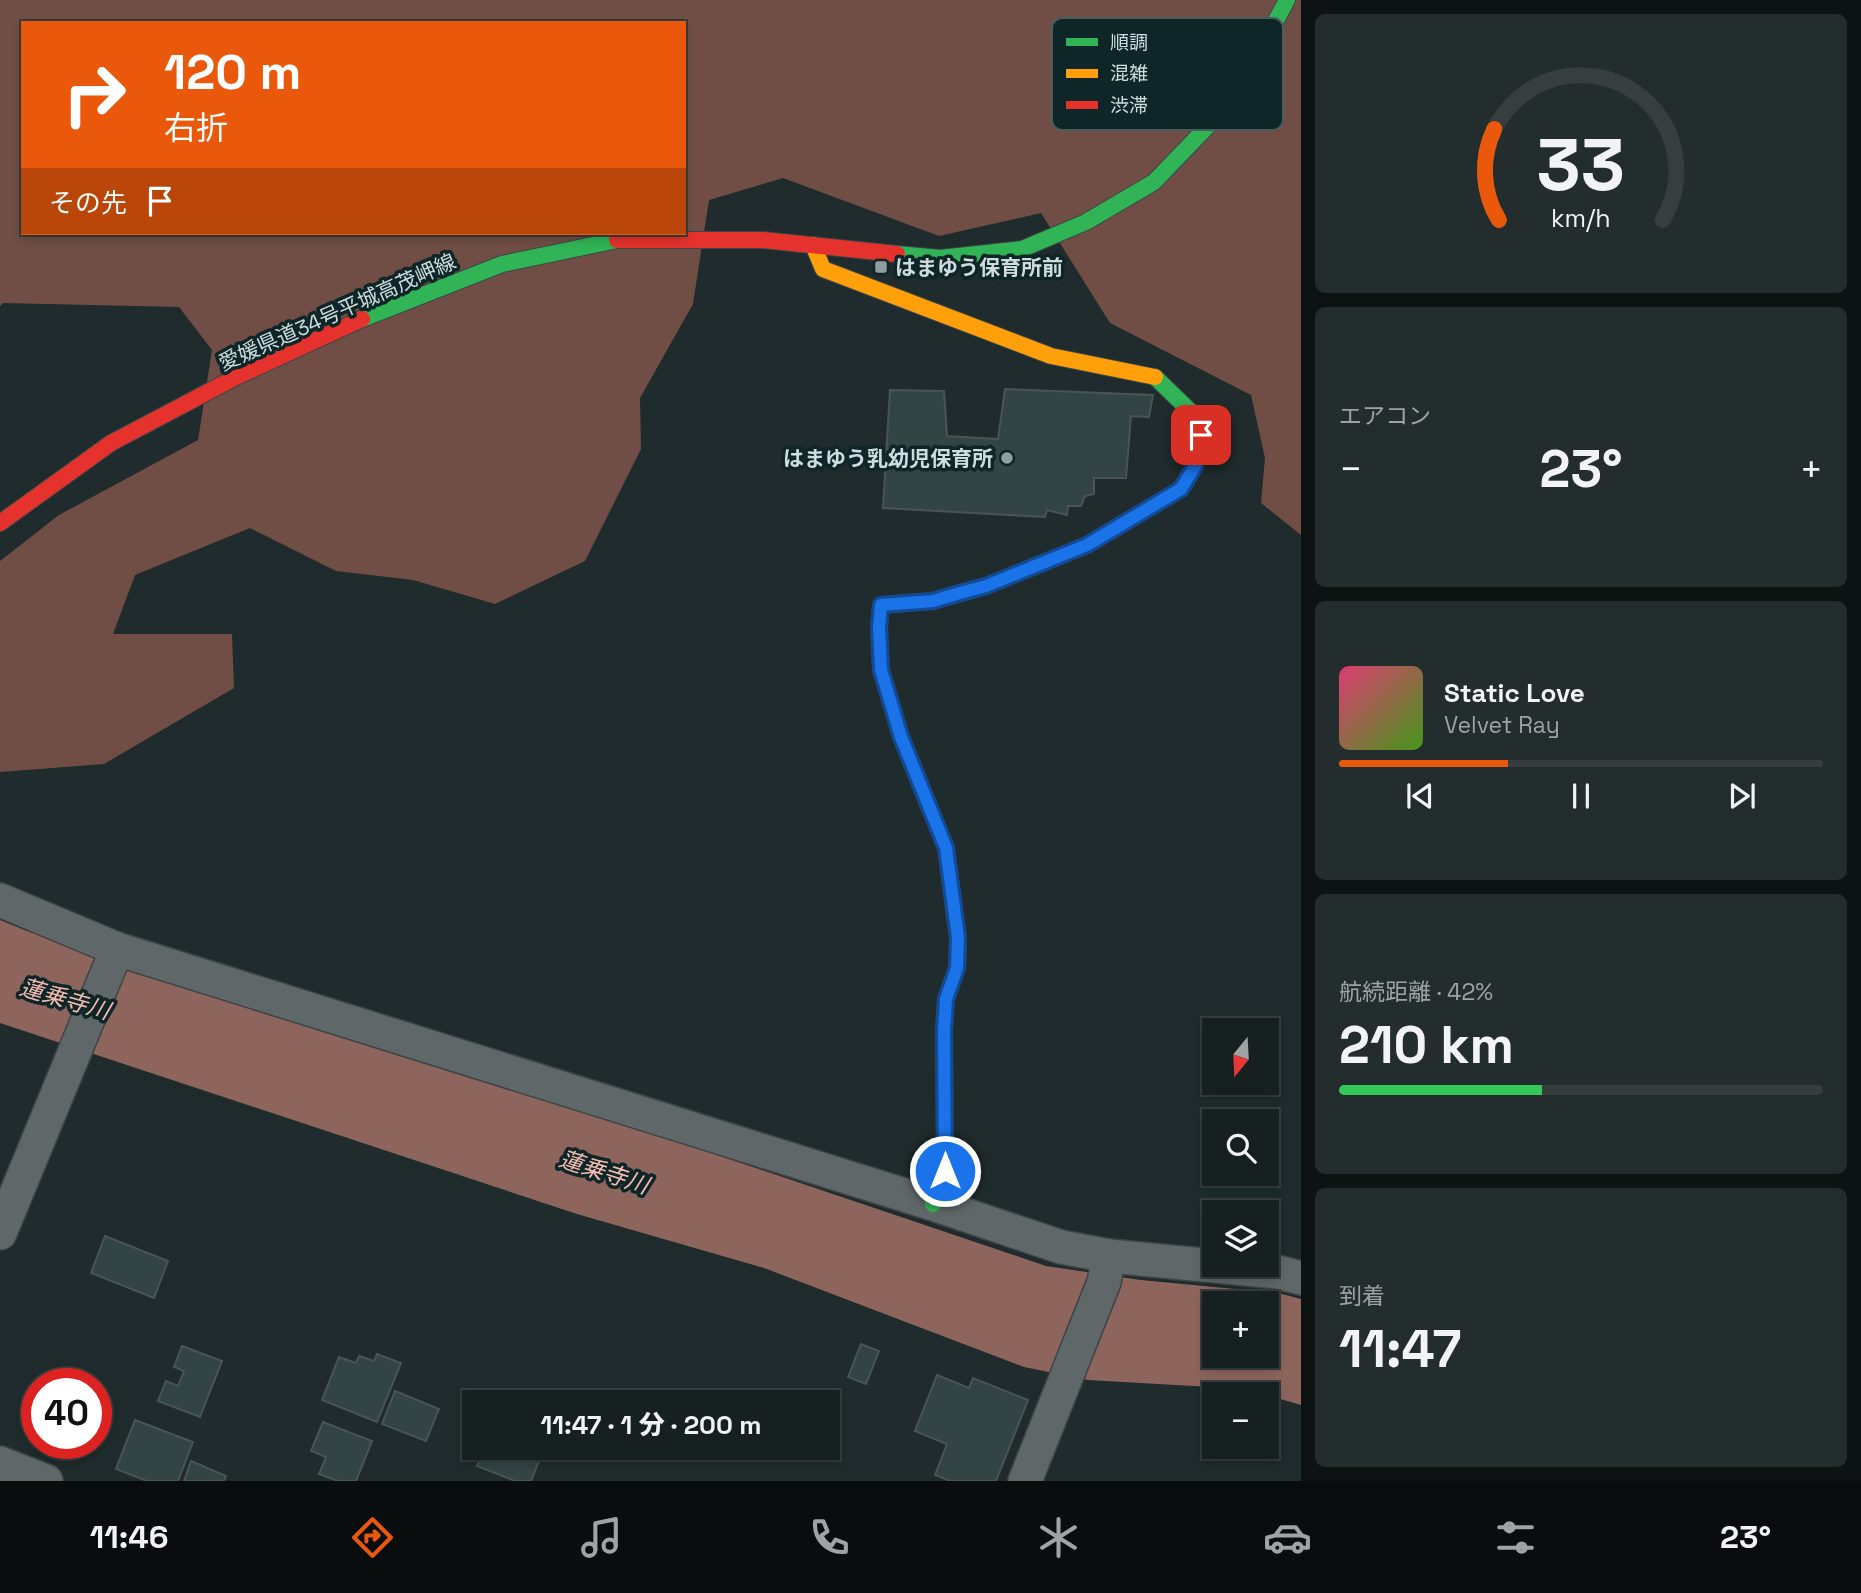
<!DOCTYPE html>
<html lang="ja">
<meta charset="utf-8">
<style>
body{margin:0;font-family:"Space Grotesk","Noto Sans JP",sans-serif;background:#242d2e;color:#f1f3f6;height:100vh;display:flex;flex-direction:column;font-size:26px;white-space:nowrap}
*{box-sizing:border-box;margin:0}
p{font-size:23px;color:#9ea3a5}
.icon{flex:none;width:38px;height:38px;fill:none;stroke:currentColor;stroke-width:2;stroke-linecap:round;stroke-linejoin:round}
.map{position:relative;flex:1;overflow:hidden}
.sheet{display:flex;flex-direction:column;gap:14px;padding:14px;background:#0d1212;width:560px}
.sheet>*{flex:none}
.guide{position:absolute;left:21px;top:21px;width:665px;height:214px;border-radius:0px;box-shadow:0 4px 10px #0003,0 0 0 2px #363e3f;background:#ea580c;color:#fff;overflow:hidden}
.needle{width:46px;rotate:198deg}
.tools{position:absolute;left:1202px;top:1018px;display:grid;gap:14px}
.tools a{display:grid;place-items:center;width:77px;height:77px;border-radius:0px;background:#172021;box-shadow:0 4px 10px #0003,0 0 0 2px #363e3f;font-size:35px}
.speed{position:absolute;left:21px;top:1368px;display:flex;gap:14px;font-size:35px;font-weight:700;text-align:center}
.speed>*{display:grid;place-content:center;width:91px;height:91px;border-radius:50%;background:#172021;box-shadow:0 4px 10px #0003,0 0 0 2px #363e3f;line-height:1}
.speed .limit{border:10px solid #d22;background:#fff;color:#111}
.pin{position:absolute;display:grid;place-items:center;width:60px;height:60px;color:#fff;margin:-30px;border-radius:14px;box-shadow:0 4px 10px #0006}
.me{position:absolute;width:77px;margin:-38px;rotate:0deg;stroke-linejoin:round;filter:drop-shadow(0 0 5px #0008)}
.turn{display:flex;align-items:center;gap:24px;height:147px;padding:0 28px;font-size:32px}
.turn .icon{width:91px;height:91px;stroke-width:2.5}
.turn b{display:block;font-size:49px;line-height:60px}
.then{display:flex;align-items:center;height:66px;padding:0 28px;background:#0003;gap:14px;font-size:26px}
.big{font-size:52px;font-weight:800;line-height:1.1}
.sheet .tile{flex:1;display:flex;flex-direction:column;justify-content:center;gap:10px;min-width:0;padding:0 24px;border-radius:10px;background:#242d2e}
.sheet .dial{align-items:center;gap:0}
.dial svg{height:182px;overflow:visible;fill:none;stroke:#363e3f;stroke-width:7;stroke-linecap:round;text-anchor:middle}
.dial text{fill:#f1f3f6;stroke:none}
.song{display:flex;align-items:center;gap:21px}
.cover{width:84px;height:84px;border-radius:10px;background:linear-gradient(135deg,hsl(340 70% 55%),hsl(100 70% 35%))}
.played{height:7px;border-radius:4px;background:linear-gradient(90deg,#ea580c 35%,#363e3f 35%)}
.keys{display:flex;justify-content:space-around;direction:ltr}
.heat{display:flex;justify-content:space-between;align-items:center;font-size:38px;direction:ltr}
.charge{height:10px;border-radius:5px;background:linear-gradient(90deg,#34c759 42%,#363e3f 0)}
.trip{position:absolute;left:462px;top:1390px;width:378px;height:70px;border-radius:0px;background:#172021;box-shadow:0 4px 10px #0003,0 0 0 2px #363e3f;font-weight:800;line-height:70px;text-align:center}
.dock{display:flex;height:112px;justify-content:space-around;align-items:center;background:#090d0d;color:#9ea3a5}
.dock .icon{width:49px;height:49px}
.dock .current{color:#ea580c}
.dock b{font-size:32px;color:#f1f3f6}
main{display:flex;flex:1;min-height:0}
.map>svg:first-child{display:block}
.forest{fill:#704e45;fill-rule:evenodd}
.water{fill:#8d655d;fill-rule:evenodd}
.building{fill:#334445;stroke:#4a5455;stroke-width:2}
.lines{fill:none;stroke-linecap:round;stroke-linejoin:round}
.street-casing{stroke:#3c4647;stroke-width:36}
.fast-casing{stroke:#3c4647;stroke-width:18}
.slow-casing{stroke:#3c4647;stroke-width:18}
.jam-casing{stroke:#3c4647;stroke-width:18}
.street{stroke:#5f6768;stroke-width:33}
.fast{stroke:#30b455;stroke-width:16}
.slow{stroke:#ff9f0a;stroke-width:16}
.jam{stroke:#e5322d;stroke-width:16}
.route-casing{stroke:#114b97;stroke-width:18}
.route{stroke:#1a73e8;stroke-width:12}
.poi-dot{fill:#919e9f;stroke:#0f2628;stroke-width:2.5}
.labels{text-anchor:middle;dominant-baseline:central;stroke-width:7;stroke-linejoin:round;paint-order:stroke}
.poi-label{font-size:21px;font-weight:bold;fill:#cfdcdd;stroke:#0f2628;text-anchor:start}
.street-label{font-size:21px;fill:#cfdcdd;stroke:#0f2628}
.water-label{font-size:23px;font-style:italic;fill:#f6bbae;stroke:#0f2628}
.key{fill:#0f2628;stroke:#495d5e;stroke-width:2}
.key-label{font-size:19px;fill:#cfdcdd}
</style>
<main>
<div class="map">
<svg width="1301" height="1481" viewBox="0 0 1301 1481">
<rect width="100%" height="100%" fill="#1f2b2c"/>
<!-- forest -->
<path class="forest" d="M0,0H1301V535L1261,503L1265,458L1251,395L1110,323L1041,213L939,236L783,178L709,200L693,304L640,398L641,449L585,561L495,604L413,580L336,571L250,528L135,575L113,634H232L234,688L104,764L0,772V561L59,515L198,440L212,350L179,307L3,303L0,306ZM23,23H684V233H23Z"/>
<!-- water -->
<path class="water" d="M0,920L27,931L614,1120L1046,1266L1141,1280L1278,1293L1301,1299V1405L1267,1395L1228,1388L1088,1380L1024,1367L764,1268L577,1214L0,1023ZM1214,1304H1267V1356H1214Z"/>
<!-- building -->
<g class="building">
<polygon points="1005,389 1153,395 1149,417 1131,416 1126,478 1094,478 1094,494 1085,496 1081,506 1068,506 1067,515 1047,510 1045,517 883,508 890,390 944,391 947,436 998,439"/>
<polygon points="105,1236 168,1261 154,1298 91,1273"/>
<polygon points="861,1344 879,1351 866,1384 848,1377"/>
<polygon points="182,1346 222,1361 200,1417 158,1401 166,1381 178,1386 184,1371 174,1367"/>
<polygon points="377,1354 401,1363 377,1422 322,1400 339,1357 356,1363 359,1356 374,1361"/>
<polygon points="937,1375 969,1388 973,1378 1028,1400 996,1481 950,1481 935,1475 947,1444 915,1431"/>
<polygon points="395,1391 439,1409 426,1441 382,1424"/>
<polygon points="37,1412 37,1437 28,1434"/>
<polygon points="135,1420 193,1442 178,1481 147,1481 116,1469"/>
<polygon points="323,1422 372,1441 356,1481 338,1481 319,1474 326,1457 311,1451"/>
<polygon points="54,1444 87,1444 82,1455"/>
<polygon points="484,1447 534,1447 543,1451 531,1481 515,1481 477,1466"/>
<polygon points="191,1461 226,1476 224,1481 184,1481"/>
</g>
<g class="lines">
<defs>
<g id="street">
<polyline points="0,900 117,949 933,1204 1061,1247 1109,1256 1277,1272 1301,1278"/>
<polyline points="0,1233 117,949"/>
<polyline points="0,1463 46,1481"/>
<polyline points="1025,1481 1104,1282 1109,1256"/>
</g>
<g id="fast">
<polyline points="897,254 940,258 1022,249 1086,222 1154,182 1206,128 1255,60 1287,0"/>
<polyline points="362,319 502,264 617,240"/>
<polyline points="932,601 986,586 1087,545 1181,489 1195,466 1201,435 1190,411 1155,377"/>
<polyline points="933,1204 945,1171 944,1030 946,999 957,968 958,938 955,917"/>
</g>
<polyline id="slow" points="813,245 823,269 1051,356 1155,377"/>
<g id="jam">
<polyline points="617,240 763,240 897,254"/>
<polyline points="0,523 111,443 238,376 362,319"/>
<polyline points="932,601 881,605 879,627 881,670 901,737 946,848 955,917"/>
</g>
</defs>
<!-- street casing -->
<use href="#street" class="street-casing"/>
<!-- fast casing -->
<use href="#fast" class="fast-casing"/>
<!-- slow casing -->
<use href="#slow" class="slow-casing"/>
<!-- jam casing -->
<use href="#jam" class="jam-casing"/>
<!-- street -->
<use href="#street" class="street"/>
<!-- fast -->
<use href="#fast" class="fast"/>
<!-- slow -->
<use href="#slow" class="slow"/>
<!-- jam -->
<use href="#jam" class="jam"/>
</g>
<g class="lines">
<defs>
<polyline id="route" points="945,1171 944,1030 946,999 957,968 958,938 946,848 901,737 881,670 879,627 881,605 933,601 960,593 986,586 1087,545 1181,489 1195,466 1201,435"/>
</defs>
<!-- route casing -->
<use href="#route" class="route-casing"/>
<!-- route -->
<use href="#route" class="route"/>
</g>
<!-- markers -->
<g class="poi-dot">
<rect x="874" y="260" width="14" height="14" rx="3.5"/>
<circle cx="1007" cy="458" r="7"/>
</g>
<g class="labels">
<!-- poi labels -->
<g class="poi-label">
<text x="895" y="267">はまゆう保育所前</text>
<text x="993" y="458" text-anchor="end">はまゆう乳幼児保育所</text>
</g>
<!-- street labels -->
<g class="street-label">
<text transform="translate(337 312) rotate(-24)">愛媛県道34号平城高茂岬線</text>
</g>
<!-- water labels -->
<g class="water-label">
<text transform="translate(65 999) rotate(16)">蓮乗寺川</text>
<text transform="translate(604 1172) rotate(18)">蓮乗寺川</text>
</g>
</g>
<!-- legend -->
<rect x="1052" y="18" width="231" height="112" rx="10" class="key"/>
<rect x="1066" y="38" width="32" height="8" fill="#30b455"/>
<rect x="1066" y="69" width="32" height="9" fill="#ff9f0a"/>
<rect x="1066" y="101" width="32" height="8" fill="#e5322d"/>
<g class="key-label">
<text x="1110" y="49">順調</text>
<text x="1110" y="80">混雑</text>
<text x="1110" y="112">渋滞</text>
</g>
</svg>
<div class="tools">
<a><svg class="needle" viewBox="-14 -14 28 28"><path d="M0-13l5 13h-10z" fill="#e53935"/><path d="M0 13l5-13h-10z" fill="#9ea3a5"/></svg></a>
<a><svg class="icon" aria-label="search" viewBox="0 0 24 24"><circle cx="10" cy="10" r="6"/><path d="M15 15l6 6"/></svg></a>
<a><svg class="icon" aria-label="layers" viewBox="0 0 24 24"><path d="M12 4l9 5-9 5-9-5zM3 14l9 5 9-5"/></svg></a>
<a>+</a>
<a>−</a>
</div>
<div class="speed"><div class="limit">40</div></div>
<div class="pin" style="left:1201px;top:435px;background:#d93025"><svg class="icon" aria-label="arrive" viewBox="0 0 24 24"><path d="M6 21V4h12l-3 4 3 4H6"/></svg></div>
<svg class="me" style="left:945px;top:1171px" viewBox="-20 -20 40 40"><circle r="17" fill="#1a73e8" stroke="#fff" stroke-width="3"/><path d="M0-11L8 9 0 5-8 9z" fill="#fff"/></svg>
<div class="trip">11:47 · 1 分 · 200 m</div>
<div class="guide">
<div class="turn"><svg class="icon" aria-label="right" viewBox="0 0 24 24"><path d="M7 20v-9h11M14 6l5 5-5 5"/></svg><div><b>120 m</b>右折</div></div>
<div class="then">その先<svg class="icon" aria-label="arrive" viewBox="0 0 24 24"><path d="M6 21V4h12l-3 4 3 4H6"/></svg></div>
</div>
</div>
<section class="sheet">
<div class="tile dial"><svg viewBox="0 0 100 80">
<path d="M14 69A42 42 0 1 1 86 69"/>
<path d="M14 69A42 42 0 0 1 12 29" stroke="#ea580c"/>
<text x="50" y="56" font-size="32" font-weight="700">33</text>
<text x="50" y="72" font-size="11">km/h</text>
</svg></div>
<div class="tile"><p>エアコン</p>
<div class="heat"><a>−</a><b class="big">23°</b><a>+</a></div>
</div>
<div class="tile">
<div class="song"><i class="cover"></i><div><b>Static Love</b><p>Velvet Ray</p></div></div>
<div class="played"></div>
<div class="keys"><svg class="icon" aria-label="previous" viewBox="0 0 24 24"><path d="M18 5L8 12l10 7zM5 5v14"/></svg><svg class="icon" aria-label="pause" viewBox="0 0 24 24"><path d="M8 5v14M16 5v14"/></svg><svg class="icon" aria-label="next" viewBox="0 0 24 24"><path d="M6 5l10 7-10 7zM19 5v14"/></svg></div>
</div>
<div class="tile"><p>航続距離 · 42%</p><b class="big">210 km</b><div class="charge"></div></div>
<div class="tile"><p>到着</p><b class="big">11:47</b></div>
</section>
</main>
<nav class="dock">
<b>11:46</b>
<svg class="icon current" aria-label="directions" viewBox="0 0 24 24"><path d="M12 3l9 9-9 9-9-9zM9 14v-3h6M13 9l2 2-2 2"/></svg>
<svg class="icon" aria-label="music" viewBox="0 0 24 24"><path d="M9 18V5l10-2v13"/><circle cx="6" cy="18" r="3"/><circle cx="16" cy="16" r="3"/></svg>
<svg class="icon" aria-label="phone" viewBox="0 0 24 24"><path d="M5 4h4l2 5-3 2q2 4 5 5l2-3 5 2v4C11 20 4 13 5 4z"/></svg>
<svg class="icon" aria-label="climate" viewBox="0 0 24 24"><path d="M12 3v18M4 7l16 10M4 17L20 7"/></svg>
<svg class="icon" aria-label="car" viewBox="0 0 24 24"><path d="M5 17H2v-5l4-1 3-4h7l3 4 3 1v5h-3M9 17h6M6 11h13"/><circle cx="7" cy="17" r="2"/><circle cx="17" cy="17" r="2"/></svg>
<svg class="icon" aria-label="filters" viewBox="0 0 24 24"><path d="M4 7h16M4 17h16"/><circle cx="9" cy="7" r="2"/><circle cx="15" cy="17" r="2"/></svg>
<b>23°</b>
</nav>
